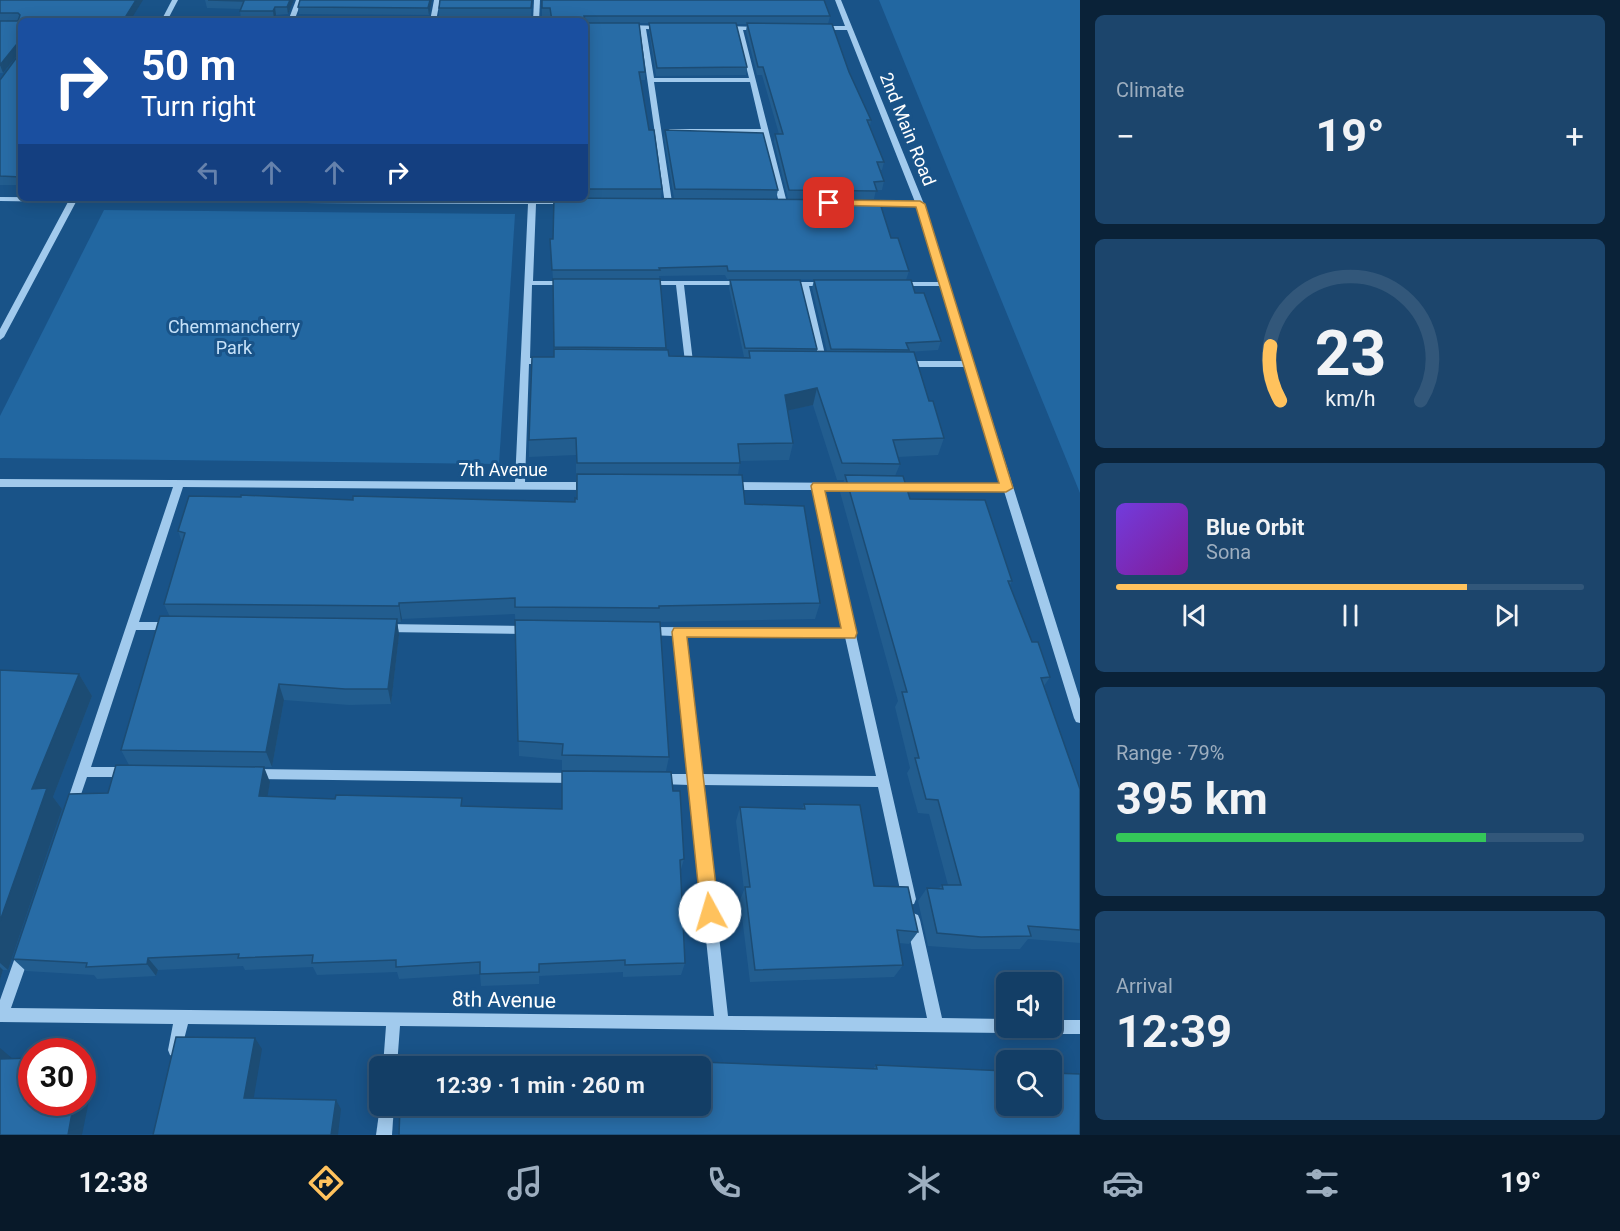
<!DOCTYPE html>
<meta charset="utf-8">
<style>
body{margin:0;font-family:Roboto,sans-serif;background:#1c456c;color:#f1f3f6;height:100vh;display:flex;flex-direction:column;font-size:22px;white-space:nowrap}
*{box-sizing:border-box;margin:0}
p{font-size:20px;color:#9daebf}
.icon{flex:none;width:33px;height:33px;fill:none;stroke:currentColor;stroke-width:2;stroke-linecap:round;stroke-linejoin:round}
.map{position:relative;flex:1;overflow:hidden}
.panel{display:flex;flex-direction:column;gap:15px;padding:15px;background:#0a2238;width:540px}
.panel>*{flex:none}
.guide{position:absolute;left:18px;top:18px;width:570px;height:183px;border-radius:9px;box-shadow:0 3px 15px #0003,0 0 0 2px #32577a;background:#1a4fa0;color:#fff;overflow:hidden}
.tools{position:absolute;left:996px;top:972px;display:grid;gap:12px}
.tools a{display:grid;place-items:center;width:66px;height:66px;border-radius:9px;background:#133e66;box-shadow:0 3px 15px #0003,0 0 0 2px #32577a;font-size:30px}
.speed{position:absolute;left:18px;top:1038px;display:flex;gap:12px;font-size:30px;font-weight:700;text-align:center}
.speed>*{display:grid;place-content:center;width:78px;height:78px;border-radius:50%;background:#133e66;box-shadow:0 3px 15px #0003,0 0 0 2px #32577a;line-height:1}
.speed .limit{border:9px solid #d22;background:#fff;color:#111}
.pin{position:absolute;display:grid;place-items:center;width:51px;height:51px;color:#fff;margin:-26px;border-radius:12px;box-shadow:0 3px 9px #0006}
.me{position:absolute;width:66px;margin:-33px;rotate:354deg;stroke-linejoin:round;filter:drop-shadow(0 0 4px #0008)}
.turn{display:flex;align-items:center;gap:21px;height:126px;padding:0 24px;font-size:27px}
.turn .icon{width:78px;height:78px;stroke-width:2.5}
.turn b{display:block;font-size:42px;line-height:51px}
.lanes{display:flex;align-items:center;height:57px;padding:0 24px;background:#0003;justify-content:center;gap:30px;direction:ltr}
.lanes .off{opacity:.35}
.big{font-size:45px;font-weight:700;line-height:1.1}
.panel .tile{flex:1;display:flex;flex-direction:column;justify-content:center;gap:9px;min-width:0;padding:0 21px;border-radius:9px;background:#1c456c}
.panel .dial{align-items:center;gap:0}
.dial svg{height:156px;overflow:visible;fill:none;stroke:#32577a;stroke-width:7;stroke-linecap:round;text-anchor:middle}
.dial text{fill:#f1f3f6;stroke:none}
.song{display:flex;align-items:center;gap:18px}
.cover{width:72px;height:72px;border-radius:9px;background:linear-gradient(135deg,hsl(260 70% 55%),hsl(290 70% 35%))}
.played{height:6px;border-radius:3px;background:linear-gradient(90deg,#ffc25d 75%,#32577a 75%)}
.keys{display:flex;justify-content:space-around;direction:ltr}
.heat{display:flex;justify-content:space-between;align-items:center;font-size:33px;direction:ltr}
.charge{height:9px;border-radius:4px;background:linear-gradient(90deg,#34c759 79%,#32577a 0)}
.trip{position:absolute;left:369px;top:1056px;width:342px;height:60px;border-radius:9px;background:#133e66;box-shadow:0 3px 15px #0003,0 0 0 2px #32577a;font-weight:700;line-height:60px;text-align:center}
.tab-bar{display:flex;height:96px;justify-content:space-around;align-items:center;background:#081929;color:#9daebf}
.tab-bar .icon{width:42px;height:42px}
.tab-bar .on{color:#ffc25d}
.tab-bar b{font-size:27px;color:#f1f3f6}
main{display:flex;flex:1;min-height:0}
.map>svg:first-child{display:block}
.green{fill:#2267a1}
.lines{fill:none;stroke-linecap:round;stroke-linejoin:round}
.minor{fill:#a1caed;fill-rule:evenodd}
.wall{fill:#225d8f;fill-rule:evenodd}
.shaded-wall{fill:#1c4c74}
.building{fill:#286ca6;stroke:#1c4c74;stroke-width:1.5}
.route{fill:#ffc25d;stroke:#a67e3c;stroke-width:1.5}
.labels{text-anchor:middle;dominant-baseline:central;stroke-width:6;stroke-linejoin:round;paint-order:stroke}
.street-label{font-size:18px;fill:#fff;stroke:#195388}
.park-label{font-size:18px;fill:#c7e2f9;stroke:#195388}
.near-street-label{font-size:21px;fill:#fff;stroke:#195388}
</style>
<main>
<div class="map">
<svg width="1080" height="1135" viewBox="0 0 1080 1135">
<rect width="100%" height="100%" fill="#195388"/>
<!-- green -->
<g class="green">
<polygon points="879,0 1080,0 1080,493"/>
<polygon points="104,210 515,214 499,464 0,458 0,416"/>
</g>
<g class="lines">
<!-- minor -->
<g class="minor">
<polygon points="172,0 178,0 167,21 161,21"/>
<polygon points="296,0 302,0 294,21 288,21"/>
<polygon points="434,0 440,0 436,21 430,21"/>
<polygon points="534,0 540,0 539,21 533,21"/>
<polygon points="835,0 841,0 924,204 1080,699 1080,723 1076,722 1074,718 1004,491 893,491 888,487 893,483 1002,483 966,367 904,367 900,364 904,361 965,361 942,286 898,286 894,284 898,282 940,282 917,206 866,205 862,203 866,201 915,202 847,30 820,30 817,28 820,26 845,26"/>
<polygon points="625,25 663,26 666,28 663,30 646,29 654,78 749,78 737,30 724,30 721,28 724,26 761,27 761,29 759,30 743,30 787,203 786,205 779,203 762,133 670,133 667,131 670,129 761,129 750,82 654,82 672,202 665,204 640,29 623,28 623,26"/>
<polygon points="0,197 528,200 528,198 536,198 536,200 569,200 569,204 536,204 533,281 565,281 569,283 565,285 532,285 530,358 546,358 550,361 546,364 529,364 525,482 589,482 594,486 589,490 183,487 139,622 172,622 176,623 177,626 176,629 172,630 136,630 91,767 127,767 131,768 133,772 131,776 127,777 87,777 75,812 71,814 67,812 65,808 173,487 0,487 0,479 515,482 528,204 76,202 4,337 0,340 0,329 68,202 0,201"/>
<polygon points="643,281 742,281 746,283 742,285 684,285 693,362 689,365 685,362 676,285 646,285 642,283"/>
<polygon points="784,282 826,282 830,284 826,286 809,286 827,363 826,365 823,366 819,363 800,286 784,286"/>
<path d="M731,482L856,483L861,487L856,491L823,490L916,899L914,904L909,905L904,904L902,899L878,787L702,785L728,1016L927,1018L906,920L908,915L913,913L918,915L920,920L942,1018L1006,1019V1028H1013L1011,1031L1006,1033L400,1026L397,1066H383L386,1026L188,1024L180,1055L175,1057L170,1055L168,1050L173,1024L0,1022V1000L18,949L23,947L28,949L30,954L11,1008L714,1016L690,785L658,784L654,783L652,779L654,775L658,774H689L674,636L646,635L642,634L640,631L642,628L646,627L843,628L813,490H731L726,486ZM685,636L845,637L876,776L701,774Z"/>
<polygon points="385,624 529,626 533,627 535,630 533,633 529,634 385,632 381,631 380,628 381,625"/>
<polygon points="253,769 577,773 581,774 583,778 581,782 577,783 253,779 249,778 247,774 249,770"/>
<polygon points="1052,1020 1080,1020 1080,1034 1052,1034 1047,1032 1045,1028 1052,1028"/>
<polygon points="380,1106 394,1106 392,1135 376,1135"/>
</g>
</g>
<!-- wall -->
<g class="wall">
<polygon points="0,0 143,0 21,21 21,185 0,185 0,80 20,53 20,52 3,73 0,73 0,21 18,21 0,21"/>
<polygon points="205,0 294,0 288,14 276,15 274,19 241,19 240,11 241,9 207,8"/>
<polygon points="432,0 429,15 299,14 298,7"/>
<polygon points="440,0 532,0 531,16 439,16 439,8"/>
<polygon points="542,0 830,16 828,24 761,24 849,72 871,120 870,126 884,162 882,170 880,170 884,181 882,190 876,190 874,199 788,199 774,142 775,134 779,134 762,75 757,75 746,31 747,24 736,24 747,67 746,75 656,76 649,31 649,23 639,23 645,72 645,80 640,80 649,130 662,189 661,198 585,198 585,21 551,21 550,16 542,16"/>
<polygon points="665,130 778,190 776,199 674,198 664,138"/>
<path d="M891,238L909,271L906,280L915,293L941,341L938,350L908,352L944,438L938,455L898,457L900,464L895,476L910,499L1012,581L1010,585L1032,642L1050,677L1044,686L1080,789V943L1028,939L1020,949H971L928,946L918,901L927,888H939L942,885H948L929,814L918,813L907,773L910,768L895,707L898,701L840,492L844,480H837L813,405L788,410L793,443L789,460L740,461L738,475L745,504L820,603L815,619L657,622L669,757L666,771L562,770V760L519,756L515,614L402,619L401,622H397L399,635L391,704L349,705L284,700L272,767L193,766L270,782L267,796L463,806L562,809L673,791L684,859L680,873L685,963L681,975L623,977V972L539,976V984L481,986L480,974L399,979L397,972L317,975L313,967L245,970L243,966L158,970L156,976L97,979L94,975L26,971L13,959L108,793L129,765L121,750L170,617L164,604L182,542L178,531L353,500L575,502L576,499V455L529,457V440L554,357L553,279L550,239ZM725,275L727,279L887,280H814L812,288L827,351H817V349L730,280L729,288L744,357H747V358L669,356L666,350L659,276Z"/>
<polygon points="0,670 79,674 92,696 53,797 62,809 8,970 3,970 0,980"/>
<polygon points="804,804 874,886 918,932 909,944 899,943 903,965 894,977 750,982 740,900 744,890 736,821 740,807 802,809"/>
<polygon points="701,1062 873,1069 876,1065 1006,1071 700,1106 700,1066 699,1066"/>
</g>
<!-- shaded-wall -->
<g class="shaded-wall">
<polygon points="136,0 143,0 130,21 123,21"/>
<polygon points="290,0 294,0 288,14 287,7"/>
<polygon points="430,0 432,0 429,15 428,8"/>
<polygon points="275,7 276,15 274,19 273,11"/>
<polygon points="17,44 20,52 3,73 0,65"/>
<polygon points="817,388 813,405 781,412 785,395"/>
<polygon points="399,603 402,619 401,622 399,606"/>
<polygon points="397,619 399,635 391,704 388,689"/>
<polygon points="79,674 92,696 53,797 62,809 8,970 0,963 0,921 32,789"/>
<polygon points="279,684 284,700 272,767 266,752"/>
<polygon points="264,767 270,782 265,810 259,796"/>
<polygon points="148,958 158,970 156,976 147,964"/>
<polygon points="0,967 3,970 0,980"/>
<polygon points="255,1038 262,1049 252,1108 244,1098"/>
<polygon points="0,1048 13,1059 0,1061"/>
<polygon points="84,1055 96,1066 82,1135 68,1135 74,1102 82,1102 82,1063"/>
<polygon points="336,1100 341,1109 338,1135 331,1135"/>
</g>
<!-- building -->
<g class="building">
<polygon points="0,0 136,0 123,21 21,21 21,177 0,176 0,80 20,53 20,45 17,44 0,65 0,21 18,21 20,15 18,13 0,13"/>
<polygon points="208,0 290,0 287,7 275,7 273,11 240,11 244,1"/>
<polygon points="300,0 430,0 428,8 298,7"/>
<polygon points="440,0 532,0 531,8 439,8"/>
<polygon points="542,0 824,0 830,16 584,16 585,21 552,21 550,8 542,8"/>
<polygon points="585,22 585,23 639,23 645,72 639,72 649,130 654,130 662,189 585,189"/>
<polygon points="649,23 736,23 747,67 657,68"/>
<polygon points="747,23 832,24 849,72 871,120 867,120 884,162 877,162 884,181 874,182 877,191 789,190 775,134 783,134 763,67 758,67"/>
<polygon points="665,130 763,133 778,190 675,189"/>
<polygon points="554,198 879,200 891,238 898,238 909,271 728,271 727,266 659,268 660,270 552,270 550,239 553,239"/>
<polygon points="553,279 660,279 666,348 554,347"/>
<polygon points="730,280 800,280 817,349 745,348"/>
<polygon points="814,280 911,280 915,293 924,293 941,341 906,343 909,350 831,349"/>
<polygon points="554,349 668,350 669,356 750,358 749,351 914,352 929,401 933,401 944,438 893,440 900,464 842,463 817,388 785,395 793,443 738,444 740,463 577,463 576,438 529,440 532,357 554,357"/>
<polygon points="577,474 742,475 745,504 804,506 820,603 659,606 659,608 515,607 515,598 399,603 399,606 164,604 185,533 178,531 189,496 241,497 241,495 353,500 353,496 575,502 575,498 577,499"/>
<polygon points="845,475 903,476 910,499 985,500 1012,581 1008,581 1032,642 1038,642 1050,677 1041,678 1080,789 1080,930 1028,926 1031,936 981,937 937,933 927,888 943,889 942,885 961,885 938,800 926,799 915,758 919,758 902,692 907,692"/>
<polygon points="160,616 397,619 388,689 345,689 279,684 266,752 121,750"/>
<polygon points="515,620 660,622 669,757 562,755 563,744 518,741"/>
<polygon points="0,670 79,674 32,789 47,788 0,921"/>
<polygon points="116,765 264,767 259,796 335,799 336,795 462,798 461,806 562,809 562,771 671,772 673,791 680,791 684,859 680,860 685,963 625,965 625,960 539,964 539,972 480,974 480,962 396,967 396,960 312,963 313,955 238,958 239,954 148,958 147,964 86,967 87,963 13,959 69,794 108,793"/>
<polygon points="804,804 860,805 874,886 908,887 918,932 897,930 903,965 755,970 745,887 750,887 740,807 805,809"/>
<polygon points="176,1037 255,1038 244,1098 336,1100 331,1135 153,1135"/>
<polygon points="454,1057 454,1060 605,1065 605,1066 402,1066 402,1060"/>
<polygon points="32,1058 32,1102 74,1102 68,1135 0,1135 0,1059"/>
<polygon points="701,1062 877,1069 876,1065 1006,1071 1006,1106 1052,1106 1052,1073 1080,1074 1080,1135 399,1135 400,1106 700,1106 700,1071 702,1071"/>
</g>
<!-- route -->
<polygon class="route" points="829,200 920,201 925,204 1013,488 1006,492 825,491 857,633 855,638 687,637 719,912 716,918 710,921 704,918 701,912 672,632 674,628 841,628 811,486 813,483 999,483 916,207 825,205 824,203"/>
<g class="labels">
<!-- street labels -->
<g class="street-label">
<text transform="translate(908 129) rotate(68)">2nd Main Road</text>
<text x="503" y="469">7th Avenue</text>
</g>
<!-- park labels -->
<g class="park-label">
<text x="234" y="326">Chemmancherry<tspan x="234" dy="21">Park</tspan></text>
</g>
<!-- near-street labels -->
<g class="near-street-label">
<text transform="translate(504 1000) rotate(1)">8th Avenue</text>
</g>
</g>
</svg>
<div class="tools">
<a><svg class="icon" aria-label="sound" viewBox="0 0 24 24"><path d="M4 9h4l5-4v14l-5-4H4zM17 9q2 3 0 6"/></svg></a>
<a><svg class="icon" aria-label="search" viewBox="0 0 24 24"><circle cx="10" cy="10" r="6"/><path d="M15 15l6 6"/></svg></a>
</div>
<div class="speed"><div class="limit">30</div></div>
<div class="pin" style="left:829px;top:203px;background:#d93025"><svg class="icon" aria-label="arrive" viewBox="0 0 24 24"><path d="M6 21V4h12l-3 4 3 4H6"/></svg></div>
<svg class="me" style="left:710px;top:912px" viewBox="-20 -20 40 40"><circle r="19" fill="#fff"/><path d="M0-13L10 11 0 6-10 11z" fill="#ffc25d"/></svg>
<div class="trip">12:39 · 1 min · 260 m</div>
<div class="guide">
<div class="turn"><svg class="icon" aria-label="right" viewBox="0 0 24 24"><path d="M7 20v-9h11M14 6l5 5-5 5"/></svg><div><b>50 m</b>Turn right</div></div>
<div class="lanes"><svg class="icon off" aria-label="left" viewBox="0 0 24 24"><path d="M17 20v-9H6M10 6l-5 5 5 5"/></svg><svg class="icon off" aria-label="ahead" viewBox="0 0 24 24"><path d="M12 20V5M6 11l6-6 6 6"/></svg><svg class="icon off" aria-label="ahead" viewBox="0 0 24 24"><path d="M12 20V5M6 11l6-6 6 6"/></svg><svg class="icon" aria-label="right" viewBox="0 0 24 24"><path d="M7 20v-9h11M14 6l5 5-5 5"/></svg></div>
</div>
</div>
<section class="panel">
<div class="tile"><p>Climate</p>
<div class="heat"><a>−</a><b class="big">19°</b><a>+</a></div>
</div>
<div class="tile dial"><svg viewBox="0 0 100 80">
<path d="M14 69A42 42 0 1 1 86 69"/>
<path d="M14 69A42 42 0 0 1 9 41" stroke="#ffc25d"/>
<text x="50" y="56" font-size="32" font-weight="700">23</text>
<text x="50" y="72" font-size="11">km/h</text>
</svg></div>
<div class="tile">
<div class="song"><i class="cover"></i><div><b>Blue Orbit</b><p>Sona</p></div></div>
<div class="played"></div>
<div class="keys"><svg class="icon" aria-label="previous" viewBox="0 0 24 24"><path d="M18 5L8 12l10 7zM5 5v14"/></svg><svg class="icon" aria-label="pause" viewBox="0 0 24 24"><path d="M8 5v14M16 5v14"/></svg><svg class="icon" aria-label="next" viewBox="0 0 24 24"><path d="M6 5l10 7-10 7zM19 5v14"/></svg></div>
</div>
<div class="tile"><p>Range · 79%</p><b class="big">395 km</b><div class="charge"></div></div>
<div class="tile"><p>Arrival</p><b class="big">12:39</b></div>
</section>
</main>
<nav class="tab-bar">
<b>12:38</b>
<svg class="icon on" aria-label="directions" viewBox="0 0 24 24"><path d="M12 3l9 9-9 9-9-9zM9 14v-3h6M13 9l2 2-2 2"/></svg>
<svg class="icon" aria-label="music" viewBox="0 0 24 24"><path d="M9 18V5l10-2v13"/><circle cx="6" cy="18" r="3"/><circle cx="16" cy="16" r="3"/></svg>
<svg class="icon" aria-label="phone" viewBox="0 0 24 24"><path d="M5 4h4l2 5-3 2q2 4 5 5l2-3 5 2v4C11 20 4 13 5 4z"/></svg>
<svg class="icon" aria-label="climate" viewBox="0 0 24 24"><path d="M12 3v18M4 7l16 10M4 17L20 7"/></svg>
<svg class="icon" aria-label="car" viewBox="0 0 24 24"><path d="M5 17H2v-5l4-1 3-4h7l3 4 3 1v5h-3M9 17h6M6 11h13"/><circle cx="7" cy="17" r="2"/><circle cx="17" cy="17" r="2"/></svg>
<svg class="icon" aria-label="filters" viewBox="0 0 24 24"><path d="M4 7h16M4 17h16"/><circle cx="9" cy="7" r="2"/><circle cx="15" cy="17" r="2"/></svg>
<b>19°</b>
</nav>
